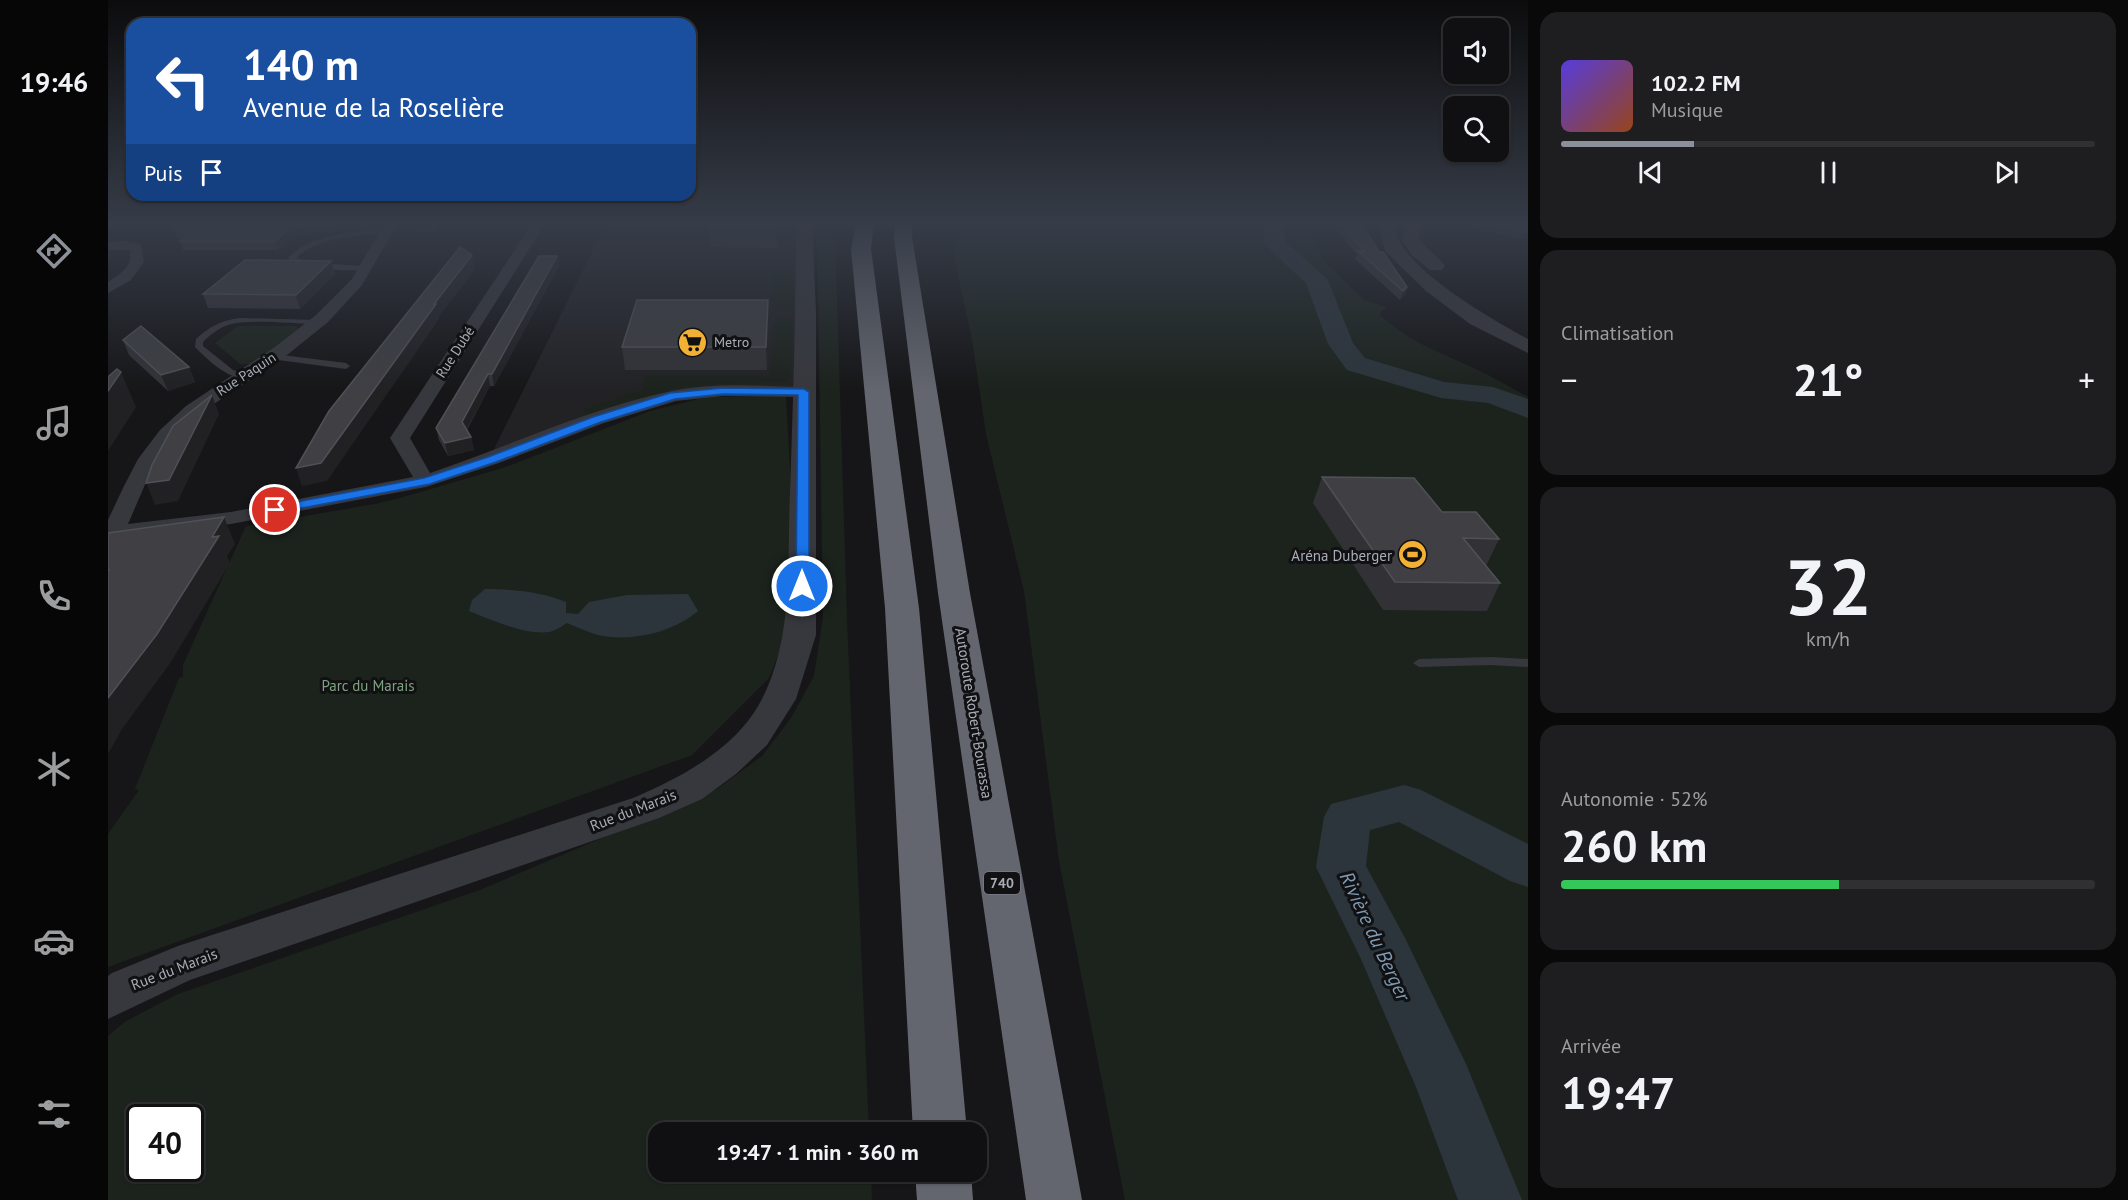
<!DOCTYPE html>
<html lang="fr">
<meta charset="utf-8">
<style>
body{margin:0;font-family:"PT Sans",sans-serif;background:#1e1e20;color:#f1f3f6;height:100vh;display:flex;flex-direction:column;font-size:22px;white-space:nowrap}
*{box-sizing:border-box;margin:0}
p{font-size:20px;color:#9c9d9f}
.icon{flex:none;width:33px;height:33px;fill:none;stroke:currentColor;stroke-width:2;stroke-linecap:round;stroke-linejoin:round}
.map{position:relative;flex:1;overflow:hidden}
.drawer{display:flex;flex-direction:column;gap:12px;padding:12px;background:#09090a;width:600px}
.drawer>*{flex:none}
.guide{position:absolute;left:18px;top:18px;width:570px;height:183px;border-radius:18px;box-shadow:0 2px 4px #0004,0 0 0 2px #303032;background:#1a4fa0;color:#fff;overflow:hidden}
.buttons{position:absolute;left:1335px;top:18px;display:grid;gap:12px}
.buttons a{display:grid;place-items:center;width:66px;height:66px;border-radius:12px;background:#101012;box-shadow:0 2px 4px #0004,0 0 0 2px #303032;font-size:30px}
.speed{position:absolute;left:18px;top:1104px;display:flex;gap:12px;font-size:30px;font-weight:700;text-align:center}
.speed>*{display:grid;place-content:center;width:78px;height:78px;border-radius:50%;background:#101012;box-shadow:0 2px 4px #0004,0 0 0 2px #303032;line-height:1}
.speed .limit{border:3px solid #111;border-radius:9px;background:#fff;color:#111}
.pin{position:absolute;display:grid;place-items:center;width:51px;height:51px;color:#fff;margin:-26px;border:3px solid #fff;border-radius:50%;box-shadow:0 2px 6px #0007}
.me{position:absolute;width:66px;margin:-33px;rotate:0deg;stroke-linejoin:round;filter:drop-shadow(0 0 4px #0008)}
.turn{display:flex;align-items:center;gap:21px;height:126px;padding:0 18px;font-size:27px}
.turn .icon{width:78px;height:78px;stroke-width:2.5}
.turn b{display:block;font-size:42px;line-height:51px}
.then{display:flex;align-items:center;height:57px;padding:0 18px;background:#0003;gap:12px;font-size:22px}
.big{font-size:45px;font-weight:600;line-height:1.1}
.drawer .card{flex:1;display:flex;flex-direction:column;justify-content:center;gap:9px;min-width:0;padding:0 21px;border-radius:18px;background:#1e1e20}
.drawer .dial{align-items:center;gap:0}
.dial b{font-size:78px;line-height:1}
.song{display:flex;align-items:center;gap:18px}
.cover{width:72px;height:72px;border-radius:9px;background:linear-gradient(135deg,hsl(250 70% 55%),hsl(20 70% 35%))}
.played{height:6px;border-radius:3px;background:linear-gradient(90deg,#8c9099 25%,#303032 25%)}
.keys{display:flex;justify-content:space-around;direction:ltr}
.heat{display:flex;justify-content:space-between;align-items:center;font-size:33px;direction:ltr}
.charge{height:9px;border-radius:4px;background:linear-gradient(90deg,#34c759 52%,#303032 0)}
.trip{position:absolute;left:540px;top:1122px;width:339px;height:60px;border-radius:18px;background:#101012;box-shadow:0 2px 4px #0004,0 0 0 2px #303032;font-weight:600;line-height:60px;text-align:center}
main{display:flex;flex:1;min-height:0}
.dock{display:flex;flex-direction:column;width:108px;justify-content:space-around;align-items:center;background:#060607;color:#9c9d9f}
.dock .icon{width:42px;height:42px}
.dock .selected{color:#8c9099}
.dock b{font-size:27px;color:#f1f3f6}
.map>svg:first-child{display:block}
.built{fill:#222225}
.green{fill:#1c231d;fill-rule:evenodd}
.water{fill:#2c353c}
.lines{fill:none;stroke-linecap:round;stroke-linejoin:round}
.river{fill:#2c353c;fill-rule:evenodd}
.service{fill:#37383d;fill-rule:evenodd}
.minor{fill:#37383d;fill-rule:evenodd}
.tertiary{fill:#37383d;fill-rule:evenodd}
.motorway{fill:#63666e;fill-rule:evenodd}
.wall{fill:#323236}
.shaded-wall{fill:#212124}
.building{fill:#3f3f44;stroke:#4f5156;stroke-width:1.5}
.route{fill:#1a73e8;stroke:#114b97;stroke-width:1.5}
.labels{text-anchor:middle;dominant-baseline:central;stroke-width:6;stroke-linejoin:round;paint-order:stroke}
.far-poi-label{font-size:14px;fill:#a8adb8;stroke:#111113;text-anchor:start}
.far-street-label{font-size:14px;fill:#a8adb8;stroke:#111113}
.shield{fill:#111113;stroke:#7b7e86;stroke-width:1.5}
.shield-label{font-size:14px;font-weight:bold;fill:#a8adb8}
.poi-label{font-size:15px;fill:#a8adb8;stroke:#111113;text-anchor:end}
.park-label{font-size:15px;fill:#7fa381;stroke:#111113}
.street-label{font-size:15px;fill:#a8adb8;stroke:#111113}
.near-water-label{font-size:20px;font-style:italic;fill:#7f9bb3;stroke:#111113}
</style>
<main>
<nav class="dock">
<b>19:46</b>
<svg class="icon selected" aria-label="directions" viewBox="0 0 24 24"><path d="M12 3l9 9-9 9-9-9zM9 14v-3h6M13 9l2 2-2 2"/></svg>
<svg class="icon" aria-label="music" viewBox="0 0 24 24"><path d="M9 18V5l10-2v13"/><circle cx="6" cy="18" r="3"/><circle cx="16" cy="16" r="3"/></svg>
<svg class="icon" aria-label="phone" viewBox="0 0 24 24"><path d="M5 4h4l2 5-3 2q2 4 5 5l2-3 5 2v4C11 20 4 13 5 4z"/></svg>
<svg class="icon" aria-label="climate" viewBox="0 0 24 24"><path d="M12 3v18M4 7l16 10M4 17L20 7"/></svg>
<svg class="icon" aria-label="car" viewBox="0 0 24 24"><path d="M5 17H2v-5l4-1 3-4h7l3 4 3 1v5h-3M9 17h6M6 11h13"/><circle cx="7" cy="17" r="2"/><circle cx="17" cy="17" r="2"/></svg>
<svg class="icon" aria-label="filters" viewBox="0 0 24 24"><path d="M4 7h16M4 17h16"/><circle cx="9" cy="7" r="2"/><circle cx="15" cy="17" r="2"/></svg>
</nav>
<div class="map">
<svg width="1420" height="1200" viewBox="0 0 1420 1200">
<rect width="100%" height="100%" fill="#161618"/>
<!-- built -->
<polygon class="built" points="498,224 696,224 696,392 590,392 385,459 387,447"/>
<!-- green -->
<g class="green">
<path d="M709,224H729L727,233L739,620L761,1132H550V1172H763L764,1200H0V1036L18,1021L70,994L372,890L609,789L654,756L683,718L706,676L715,617ZM32,1118H82V1168H32Z"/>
<path d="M848,224H1200L1221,236L1204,240L1216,261L1256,300L1279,307L1271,314C1300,341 1324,349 1359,365C1380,374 1400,386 1420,397V1200H1017L951,861L916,591L878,434L864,340L847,261L846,236Z"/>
<polygon points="666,271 677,271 685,275 685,309 664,308"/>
<polygon points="670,317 684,319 683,374 679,382 607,384 563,389 483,413 474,413 476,409 537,389 532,384 536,382 536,376 662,376 667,323 671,322"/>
<path d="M130,326H188L191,328C178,343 153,367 132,364L107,343Z"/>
<polygon points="678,396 685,527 684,622 661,678 584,755 0,967 0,834 31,790 27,789 71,678 75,677 75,665 138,526 267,504 292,498 398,467 542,411 599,397"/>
</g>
<!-- water -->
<path class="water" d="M377,589C403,589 434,592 458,602V613L470,614L481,602L519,595L580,594L590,611C564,633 523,642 490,635C480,632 469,627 459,623C454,626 447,631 441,632C417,635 383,620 361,611L364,600Z"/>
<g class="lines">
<!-- river -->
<g class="river">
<polygon points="1156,224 1176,224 1177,241 1220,280 1245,343 1257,358 1336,382 1385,387 1420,399 1420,418 1380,403 1333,398 1239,370 1220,344 1198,283 1155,243"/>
<polygon points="1296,785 1313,790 1420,844 1420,887 1402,881 1291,822 1262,830 1258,866 1297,938 1358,1064 1414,1200 1350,1200 1308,1087 1253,959 1208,867 1216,817 1223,804"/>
</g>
<!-- service -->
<g class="service">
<path d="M279,228L282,230L281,231C249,238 214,235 188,258L207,263L256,266H259V270C239,271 195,270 180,258C205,232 246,233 279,228Z"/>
<path d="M132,318L210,320L214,322L210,324C187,324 144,319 123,324C112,327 103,334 95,342V346L125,370L138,374V378C119,379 100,360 87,347L88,339C101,327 114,320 132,318Z"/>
<polygon points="166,354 238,363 242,366 238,369 163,359 163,355"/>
<polygon points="1383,657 1420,659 1420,667 1383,665 1311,667 1305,663 1311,659"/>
</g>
<!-- minor -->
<g class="minor">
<path d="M276,224H289L254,285L220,322L179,355L91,414L65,438L42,473L20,524L123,512L305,477L282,438L424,224H437L302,438L322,473C402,446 481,408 564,391C607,382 653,386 696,387L702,388L705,392L702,396L696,397L615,396L568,401L496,423L391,463L318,487L123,524L0,540V520L15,488L30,459L52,430L78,406L167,347L208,315L244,279Z"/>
<path d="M18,241L33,245L36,262L23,280L0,293V282C12,274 25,267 22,250H0V242Z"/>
</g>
<!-- tertiary -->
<g class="tertiary">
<path d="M688,224H704L708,312V635L688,699L659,745L628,774L594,799L551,818L82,980L0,1019V976L4,973L70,946L525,798C574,777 630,748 655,697C686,635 679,560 682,492C685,403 688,314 688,224Z"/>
<path d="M1272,224H1288C1281,262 1390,323 1420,339V353L1362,324L1318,291L1277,251L1271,229Z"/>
<polygon points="1296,224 1312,224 1311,240 1334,262 1337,266 1334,270 1322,270 1303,254 1294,240"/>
</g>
<!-- motorway -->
<g class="motorway">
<polygon points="748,224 766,224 763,249 811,608 859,1132 805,1132 777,608 743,249"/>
<polygon points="787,224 805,224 804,237 862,593 974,1200 918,1200 830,593 786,237"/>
<polygon points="807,1172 863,1172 865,1200 809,1200"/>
</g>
</g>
<!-- wall -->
<g class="wall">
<polygon points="63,224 256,224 256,225 185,237 170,250 75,250 72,241 65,231"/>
<polygon points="306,224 330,224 328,232 308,233"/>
<polygon points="602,224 671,224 669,248 602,247 601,228"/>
<polygon points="1223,224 1254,224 1271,252 1299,287 1297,295 1292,300 1247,259 1249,254"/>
<polygon points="1358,224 1420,224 1420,237 1413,239 1362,227"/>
<polygon points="449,256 451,266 386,386 382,386 359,430 363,437 366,450 340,456 331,440 328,428"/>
<polygon points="223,261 227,274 192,309 100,308 95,294"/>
<polygon points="660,300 661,322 659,370 517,370 514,347"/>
<polygon points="15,340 81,367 87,382 60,391 21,355"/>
<polygon points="1214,477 1334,512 1391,539 1378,566 1392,583 1379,611 1275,610 1205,503"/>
</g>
<!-- shaded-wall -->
<g class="shaded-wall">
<polygon points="203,224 256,224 256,225 185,237 170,250 167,241 182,228"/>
<polygon points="326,224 330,224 328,232"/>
<polygon points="668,224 671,224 669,248 668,228"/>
<polygon points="1420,231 1420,237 1413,239 1416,232"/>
<polygon points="0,248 2,252 3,261 0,261"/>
<polygon points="364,255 367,270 331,316 331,319 219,481 194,486 188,468"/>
<polygon points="449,256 451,266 386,386 384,374"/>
<polygon points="223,261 227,274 192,309 188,295"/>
<polygon points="1299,287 1297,295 1292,300 1295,291"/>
<polygon points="660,300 661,322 659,370 658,347"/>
<polygon points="81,367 87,382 60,391 53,375"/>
<polygon points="13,372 28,407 0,451 0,391"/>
<polygon points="380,374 382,386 356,434 354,422"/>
<polygon points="104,395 111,414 70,501 47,505 38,483"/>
<polygon points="363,437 366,450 340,456 337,443"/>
<polygon points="116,517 127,544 119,556 122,563 63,662 14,729 0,754 0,698"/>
</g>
<!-- building -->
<g class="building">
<polygon points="64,224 203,224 182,228 167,241 72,241 84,232 69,232"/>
<polygon points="602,224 668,224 668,228 601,228"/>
<polygon points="1232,224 1254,224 1271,252 1275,252 1299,287 1295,291 1250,251 1257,252"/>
<polygon points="1381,224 1420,224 1420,231 1416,232"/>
<polygon points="352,247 364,255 326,304 328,304 213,463 188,468 221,411"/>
<polygon points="431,256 449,256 384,374 380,374 354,422 363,437 337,443 328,428"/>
<polygon points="137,260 223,261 188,295 95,294"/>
<polygon points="529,300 660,300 658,347 514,347"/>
<polygon points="33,326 81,367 53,375 15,340"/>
<polygon points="9,369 13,372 0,391 0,377"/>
<polygon points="104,395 61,480 38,483 44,465 65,426"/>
<polygon points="1214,477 1306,478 1334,512 1368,512 1391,539 1355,538 1392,583 1287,582"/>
<polygon points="116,517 104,537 111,536 49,634 0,698 0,572 1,570 0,570 0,533"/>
</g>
<!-- sky -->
<linearGradient id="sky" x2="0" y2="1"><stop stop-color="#0c0c0d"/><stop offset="0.57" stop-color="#363c48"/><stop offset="1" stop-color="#363c48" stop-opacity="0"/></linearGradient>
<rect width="1420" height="392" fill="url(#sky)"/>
<!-- route -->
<polygon class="route" points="615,388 696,389 701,392 701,586 699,589 694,590 688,586 690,395 615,394 567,399 493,422 388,462 322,484 167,513 161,510 167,506 316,478 380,457 485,417 562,393"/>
<!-- icons -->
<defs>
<symbol id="supermarket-disc" viewBox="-11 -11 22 22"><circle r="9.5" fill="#f2b134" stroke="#111113"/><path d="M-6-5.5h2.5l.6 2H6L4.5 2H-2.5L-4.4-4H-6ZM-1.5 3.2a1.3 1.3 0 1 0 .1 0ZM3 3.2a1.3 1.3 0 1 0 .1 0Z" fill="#111"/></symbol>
<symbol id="stadium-disc" viewBox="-11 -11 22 22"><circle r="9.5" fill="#f2b134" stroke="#111113"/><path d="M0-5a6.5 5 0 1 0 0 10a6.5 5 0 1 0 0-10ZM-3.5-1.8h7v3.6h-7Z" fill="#111"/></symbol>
</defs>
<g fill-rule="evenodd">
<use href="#supermarket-disc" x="568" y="326" width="33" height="33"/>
<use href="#stadium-disc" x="1288" y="538" width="33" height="33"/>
</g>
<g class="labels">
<!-- far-poi labels -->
<g class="far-poi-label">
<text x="606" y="342">Metro</text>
</g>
<!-- far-street labels -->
<g class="far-street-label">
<text transform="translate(347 352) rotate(-57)">Rue Dubé</text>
<text transform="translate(138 374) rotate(-33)">Rue Paquin</text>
</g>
<!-- shield labels -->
<rect class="shield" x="876" y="872" width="36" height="22" rx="4.5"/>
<g class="shield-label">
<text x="894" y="883">740</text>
</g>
<!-- poi labels -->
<g class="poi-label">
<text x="1284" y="555">Aréna Duberger</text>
</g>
<!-- park labels -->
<g class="park-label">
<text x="260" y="685">Parc du Marais</text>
</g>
<!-- street labels -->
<g class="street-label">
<text transform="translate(866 713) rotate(81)">Autoroute Robert-Bourassa</text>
<text transform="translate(525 810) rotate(-21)">Rue du Marais</text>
<text transform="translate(66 969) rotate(-21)">Rue du Marais</text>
</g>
<!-- near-water labels -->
<g class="near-water-label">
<text transform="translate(1267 936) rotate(65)">Rivière du Berger</text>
</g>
</g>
</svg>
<div class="buttons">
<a><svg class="icon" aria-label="sound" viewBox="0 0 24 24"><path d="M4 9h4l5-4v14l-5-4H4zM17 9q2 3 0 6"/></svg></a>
<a><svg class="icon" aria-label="search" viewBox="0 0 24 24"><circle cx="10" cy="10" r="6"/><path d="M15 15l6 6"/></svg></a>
</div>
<div class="speed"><div class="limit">40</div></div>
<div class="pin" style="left:167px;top:510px;background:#d93025"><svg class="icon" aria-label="arrive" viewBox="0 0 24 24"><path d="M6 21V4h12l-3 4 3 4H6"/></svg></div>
<svg class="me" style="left:694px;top:586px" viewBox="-20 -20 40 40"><circle r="17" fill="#1a73e8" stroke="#fff" stroke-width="3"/><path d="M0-11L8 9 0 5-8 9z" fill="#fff"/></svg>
<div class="trip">19:47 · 1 min · 360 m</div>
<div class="guide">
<div class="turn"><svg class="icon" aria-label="left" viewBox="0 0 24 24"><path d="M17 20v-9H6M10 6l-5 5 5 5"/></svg><div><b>140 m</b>Avenue de la Roselière</div></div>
<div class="then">Puis<svg class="icon" aria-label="arrive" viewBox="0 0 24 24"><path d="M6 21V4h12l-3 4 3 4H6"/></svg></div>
</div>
</div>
<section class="drawer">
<div class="card">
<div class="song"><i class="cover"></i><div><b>102.2 FM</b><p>Musique</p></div></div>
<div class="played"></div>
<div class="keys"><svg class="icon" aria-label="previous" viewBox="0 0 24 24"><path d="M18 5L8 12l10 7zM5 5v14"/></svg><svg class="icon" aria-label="pause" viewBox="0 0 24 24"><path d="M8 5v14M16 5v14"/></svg><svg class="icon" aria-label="next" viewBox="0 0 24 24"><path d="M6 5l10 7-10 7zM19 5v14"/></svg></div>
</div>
<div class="card"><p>Climatisation</p>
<div class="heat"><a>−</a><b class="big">21°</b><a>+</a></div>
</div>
<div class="card dial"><b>32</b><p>km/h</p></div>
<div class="card"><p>Autonomie · 52%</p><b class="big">260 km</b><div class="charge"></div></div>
<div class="card"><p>Arrivée</p><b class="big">19:47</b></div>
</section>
</main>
